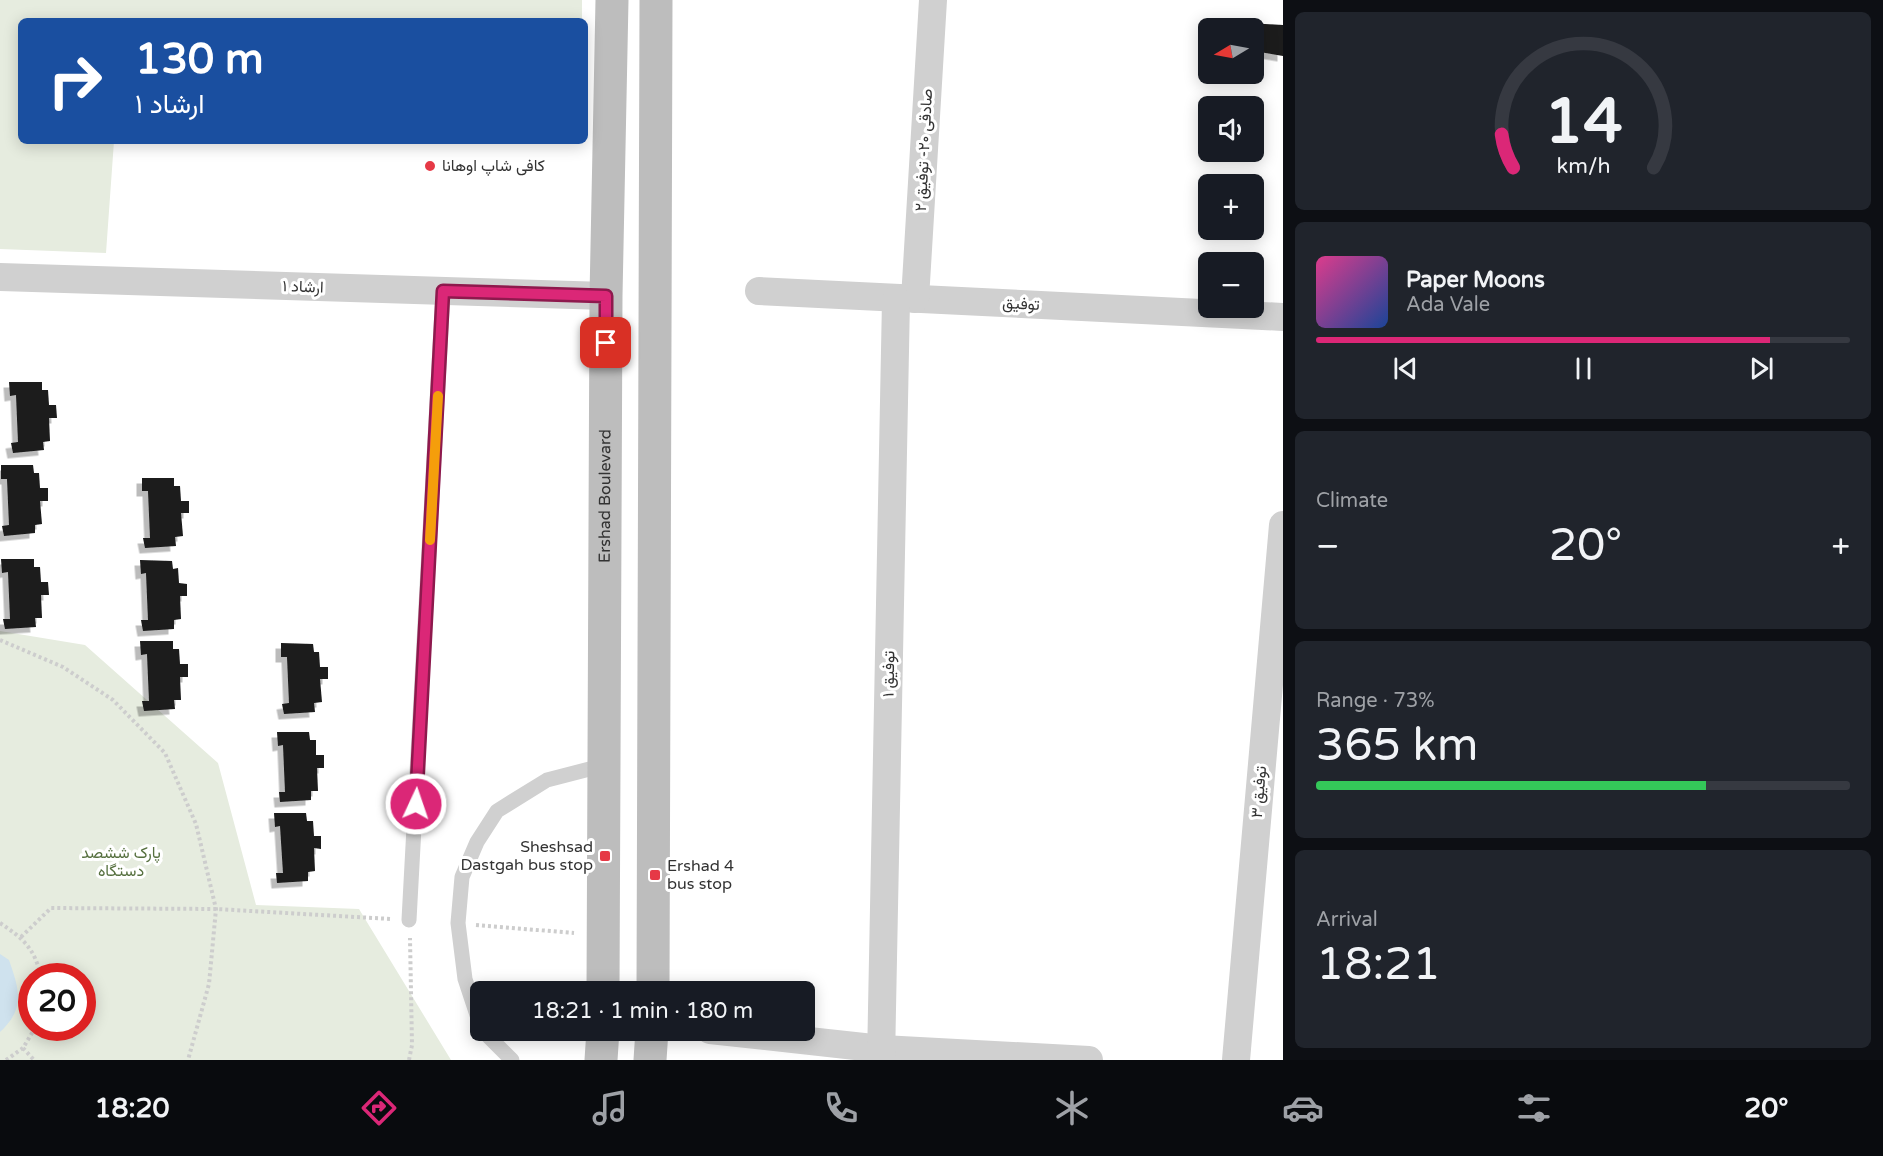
<!DOCTYPE html>
<meta charset="utf-8">
<style>
body{margin:0;font-family:"Varela Round",Vazirmatn,sans-serif;background:#20242c;color:#f1f3f6;height:100vh;display:flex;flex-direction:column;font-size:22px;white-space:nowrap}
*{box-sizing:border-box;margin:0}
p{font-size:20px;color:#9ea1a6}
.icon{flex:none;width:33px;height:33px;fill:none;stroke:currentColor;stroke-width:2;stroke-linecap:round;stroke-linejoin:round}
.map{position:relative;flex:1;overflow:hidden}
.details{display:flex;flex-direction:column;gap:12px;padding:12px;background:#0d0f14;width:600px}
.details>*{flex:none}
.hud{position:absolute;left:18px;top:18px;width:570px;height:126px;border-radius:9px;box-shadow:0 3px 15px #0003;background:#1a4fa0;color:#fff;overflow:hidden}
.needle{width:39px;rotate:260deg}
.fabs{position:absolute;left:1198px;top:18px;display:grid;gap:12px}
.fabs a{display:grid;place-items:center;width:66px;height:66px;border-radius:9px;background:#171b24;box-shadow:0 3px 15px #0003;font-size:30px}
.speed{position:absolute;left:18px;top:963px;display:flex;gap:12px;font-size:30px;font-weight:700;text-align:center}
.speed>*{display:grid;place-content:center;width:78px;height:78px;border-radius:50%;background:#171b24;box-shadow:0 3px 15px #0003;line-height:1}
.speed .limit{border:9px solid #d22;background:#fff;color:#111}
.pin{position:absolute;display:grid;place-items:center;width:51px;height:51px;color:#fff;margin:-26px;border-radius:12px;box-shadow:0 3px 9px #0006}
.me{position:absolute;width:66px;margin:-33px;rotate:3deg;stroke-linejoin:round;filter:drop-shadow(0 0 4px #0008)}
.turn{display:flex;align-items:center;gap:21px;height:126px;padding:0 18px;font-size:27px}
.turn .icon{width:78px;height:78px;stroke-width:2.5}
.turn b{display:block;font-size:42px;line-height:51px}
.big{font-size:45px;font-weight:600;line-height:1.1}
.details .card{flex:1;display:flex;flex-direction:column;justify-content:center;gap:9px;min-width:0;padding:0 21px;border-radius:9px;background:#20242c}
.details .dial{align-items:center;gap:0}
.dial svg{height:156px;overflow:visible;fill:none;stroke:#363941;stroke-width:7;stroke-linecap:round;text-anchor:middle}
.dial text{fill:#f1f3f6;stroke:none}
.song{display:flex;align-items:center;gap:18px}
.cover{width:72px;height:72px;border-radius:9px;background:linear-gradient(135deg,hsl(330 70% 55%),hsl(220 70% 35%))}
.played{height:6px;border-radius:3px;background:linear-gradient(90deg,#db2777 85%,#363941 85%)}
.keys{display:flex;justify-content:space-around;direction:ltr}
.heat{display:flex;justify-content:space-between;align-items:center;font-size:33px;direction:ltr}
.charge{height:9px;border-radius:4px;background:linear-gradient(90deg,#34c759 73%,#363941 0)}
.trip{position:absolute;left:470px;top:981px;width:345px;height:60px;border-radius:9px;background:#171b24;box-shadow:0 3px 15px #0003;font-weight:600;line-height:60px;text-align:center}
.tab-bar{display:flex;height:96px;justify-content:space-around;align-items:center;background:#090b0e;color:#9ea1a6}
.tab-bar .icon{width:42px;height:42px}
.tab-bar .active{color:#db2777}
.tab-bar b{font-size:27px;color:#f1f3f6}
main{display:flex;flex:1;min-height:0}
.map>svg:first-child{display:block}
.green{fill:#e6ecdf;fill-rule:evenodd}
.water{fill:#cfe2ee}
.building{fill:#1a1a1a;filter:url(#shadow)}
.lines{fill:none;stroke-linecap:round;stroke-linejoin:round}
.path{stroke:#cdcdcd;stroke-width:4;stroke-dasharray:3 3;stroke-linecap:butt}
.lane{stroke:#d0d0d0;stroke-width:15}
.street{stroke:#d0d0d0;stroke-width:28}
.secondary{stroke:#bdbdbd;stroke-width:33}
.route-casing{stroke:#8e194d;stroke-width:15}
.route{stroke:#db2777;stroke-width:10}
.slow{stroke:#f59e0b;stroke-width:10}
.poi-dot{fill:#e63946;stroke:#fff;stroke-width:2}
.labels{text-anchor:middle;dominant-baseline:central;stroke-width:6;stroke-linejoin:round;paint-order:stroke}
.street-label{font-size:16px;fill:#333;stroke:#fff}
.poi-label{font-size:16px;fill:#333;stroke:#fff;text-anchor:start}
.park-label{font-size:16px;fill:#56703f;stroke:#fff}
</style>
<main>
<div class="map">
<svg width="1283" height="1060" viewBox="0 0 1283 1060">
<defs>
<filter id="shadow"><feDropShadow dx="-5.5" dy="5.5" stdDeviation="0" flood-color="#0004"/></filter>
</defs>
<rect width="100%" height="100%" fill="#fff"/>
<!-- green -->
<g class="green">
<polygon points="0,0 582,0 582,21 21,21 21,141 114,141 106,253 0,249"/>
<path d="M0,631L85,645L218,763L256,905L359,909L451,1060H0ZM32,976H82V1028H32Z"/>
</g>
<!-- water -->
<path class="water" d="M0,954L9,960C19,989 26,1008 0,1032Z"/>
<!-- building -->
<g class="building">
<polygon points="1226,22 1283,25 1283,56 1254,51 1254,28 1226,28"/>
<polygon points="9,382 42,382 42,390 48,390 49,405 56,405 57,418 49,418 50,441 43,442 44,450 13,453 11,443 18,442 16,395 10,396"/>
<polygon points="1,465 33,465 34,473 39,473 40,488 48,488 48,501 40,501 42,524 35,525 35,533 4,536 2,526 9,525 7,479 1,479"/>
<polygon points="142,478 174,478 174,486 180,486 181,501 189,501 189,513 181,513 183,536 175,537 176,546 145,548 143,538 150,538 148,491 142,491"/>
<polygon points="1,559 34,559 34,567 40,567 41,582 48,582 49,595 41,595 42,618 35,618 36,627 5,629 3,619 10,619 8,572 2,573"/>
<polygon points="140,560 172,561 173,569 178,568 179,583 187,584 187,596 180,596 181,619 174,620 174,629 143,631 141,620 148,620 146,573 141,574"/>
<polygon points="140,641 173,641 173,649 179,649 180,664 188,664 188,677 180,677 181,700 174,700 175,709 144,711 142,701 149,701 147,654 141,655"/>
<polygon points="281,643 313,644 314,652 319,652 320,667 328,667 328,679 320,679 322,702 314,703 315,712 284,714 282,704 289,703 287,657 281,657"/>
<polygon points="277,732 309,732 310,740 316,740 316,755 324,755 324,768 317,768 318,791 311,791 311,800 280,802 279,792 285,792 283,745 278,746"/>
<polygon points="274,813 306,813 307,821 313,821 314,836 321,836 321,849 314,848 315,871 308,872 308,881 277,883 276,873 283,873 280,826 275,827"/>
</g>
<g class="lines">
<!-- path -->
<g class="path">
<polyline points="0,640 63,667 113,700 165,753 196,824 216,909 209,984 188,1060"/>
<path d="M0,923C24,939 34,948 41,976"/>
<polyline points="476,925 574,933"/>
<polyline points="21,937 51,908 216,909 391,919"/>
<polyline points="23,1048 34,1060"/>
<polyline points="6,1060 23,1048 35,1028"/>
<polyline points="409,1060 412,1045 410,938"/>
</g>
<!-- lane -->
<g class="lane">
<polyline points="409,920 443,291"/>
<polyline points="480,1024 465,979 458,923 462,877 477,842 497,811 547,780 605,765"/>
<polyline points="482,1030 512,1060"/>
</g>
<!-- street -->
<g class="street">
<polyline points="0,277 606,296"/>
<polyline points="759,291 1283,317"/>
<polyline points="915,299 933,0"/>
<polyline points="710,1030 882,1049 1089,1060"/>
<polyline points="881,1060 896,300"/>
<polyline points="1236,1060 1283,525"/>
</g>
<!-- secondary -->
<g class="secondary">
<path id="s1" d="M603,992L606,296L612,0"/>
<polyline points="653,992 656,0"/>
<polyline points="601,1060 603,1030"/>
<polyline points="650,1060 652,1030"/>
</g>
</g>
<g class="lines">
<defs>
<polyline id="route" points="416,804 443,291 606,296 606,343"/>
</defs>
<!-- route casing -->
<use href="#route" class="route-casing"/>
<!-- route -->
<use href="#route" class="route"/>
<!-- slow -->
<polyline class="slow" points="430,540 438,396"/>
</g>
<!-- markers -->
<g class="poi-dot">
<circle cx="430" cy="166" r="6"/>
<rect x="599" y="850" width="12" height="12" rx="3"/>
<rect x="649" y="869" width="12" height="12" rx="3"/>
</g>
<g class="labels">
<!-- street labels -->
<g class="street-label">
<text transform="translate(924 150) rotate(-87)">صادقی ۲۰- توفیق ۲</text>
<text transform="translate(303 287) rotate(2)">ارشاد ۱</text>
<text transform="translate(1021 304) rotate(3)">توفیق</text>
<text stroke="none"><textPath href="#s1" startOffset="496">Ershad Boulevard</textPath></text>
<text transform="translate(889 674) rotate(-89)">توفیق ۱</text>
<text transform="translate(1259 792) rotate(-85)">توفیق ۳</text>
</g>
<!-- poi labels -->
<g class="poi-label">
<text x="442" y="166">کافی شاپ اوهانا</text>
<text x="593" y="847" text-anchor="end">Sheshsad<tspan x="593" dy="18">Dastgah bus stop</tspan></text>
<text x="667" y="866">Ershad 4<tspan x="667" dy="18">bus stop</tspan></text>
</g>
<!-- park labels -->
<g class="park-label">
<text x="121" y="853">پارک‌ ششصد<tspan x="121" dy="18">دستگاه</tspan></text>
</g>
</g>
</svg>
<div class="fabs">
<a><svg class="needle" viewBox="-14 -14 28 28"><path d="M0-13l5 13h-10z" fill="#e53935"/><path d="M0 13l5-13h-10z" fill="#9ea1a6"/></svg></a>
<a><svg class="icon" aria-label="sound" viewBox="0 0 24 24"><path d="M4 9h4l5-4v14l-5-4H4zM17 9q2 3 0 6"/></svg></a>
<a>+</a>
<a>−</a>
</div>
<div class="speed"><div class="limit">20</div></div>
<div class="pin" style="left:606px;top:343px;background:#d93025"><svg class="icon" aria-label="arrive" viewBox="0 0 24 24"><path d="M6 21V4h12l-3 4 3 4H6"/></svg></div>
<svg class="me" style="left:416px;top:804px" viewBox="-20 -20 40 40"><circle r="17" fill="#db2777" stroke="#fff" stroke-width="3"/><path d="M0-11L8 9 0 5-8 9z" fill="#fff"/></svg>
<div class="trip">18:21 · 1 min · 180 m</div>
<div class="hud">
<div class="turn"><svg class="icon" aria-label="right" viewBox="0 0 24 24"><path d="M7 20v-9h11M14 6l5 5-5 5"/></svg><div><b>130 m</b>ارشاد ۱</div></div>
</div>
</div>
<section class="details">
<div class="card dial"><svg viewBox="0 0 100 80">
<path d="M14 69A42 42 0 1 1 86 69"/>
<path d="M14 69A42 42 0 0 1 8 52" stroke="#db2777"/>
<text x="50" y="56" font-size="32" font-weight="700">14</text>
<text x="50" y="72" font-size="11">km/h</text>
</svg></div>
<div class="card">
<div class="song"><i class="cover"></i><div><b>Paper Moons</b><p>Ada Vale</p></div></div>
<div class="played"></div>
<div class="keys"><svg class="icon" aria-label="previous" viewBox="0 0 24 24"><path d="M18 5L8 12l10 7zM5 5v14"/></svg><svg class="icon" aria-label="pause" viewBox="0 0 24 24"><path d="M8 5v14M16 5v14"/></svg><svg class="icon" aria-label="next" viewBox="0 0 24 24"><path d="M6 5l10 7-10 7zM19 5v14"/></svg></div>
</div>
<div class="card"><p>Climate</p>
<div class="heat"><a>−</a><b class="big">20°</b><a>+</a></div>
</div>
<div class="card"><p>Range · 73%</p><b class="big">365 km</b><div class="charge"></div></div>
<div class="card"><p>Arrival</p><b class="big">18:21</b></div>
</section>
</main>
<nav class="tab-bar">
<b>18:20</b>
<svg class="icon active" aria-label="directions" viewBox="0 0 24 24"><path d="M12 3l9 9-9 9-9-9zM9 14v-3h6M13 9l2 2-2 2"/></svg>
<svg class="icon" aria-label="music" viewBox="0 0 24 24"><path d="M9 18V5l10-2v13"/><circle cx="6" cy="18" r="3"/><circle cx="16" cy="16" r="3"/></svg>
<svg class="icon" aria-label="phone" viewBox="0 0 24 24"><path d="M5 4h4l2 5-3 2q2 4 5 5l2-3 5 2v4C11 20 4 13 5 4z"/></svg>
<svg class="icon" aria-label="climate" viewBox="0 0 24 24"><path d="M12 3v18M4 7l16 10M4 17L20 7"/></svg>
<svg class="icon" aria-label="car" viewBox="0 0 24 24"><path d="M5 17H2v-5l4-1 3-4h7l3 4 3 1v5h-3M9 17h6M6 11h13"/><circle cx="7" cy="17" r="2"/><circle cx="17" cy="17" r="2"/></svg>
<svg class="icon" aria-label="filters" viewBox="0 0 24 24"><path d="M4 7h16M4 17h16"/><circle cx="9" cy="7" r="2"/><circle cx="15" cy="17" r="2"/></svg>
<b>20°</b>
</nav>
